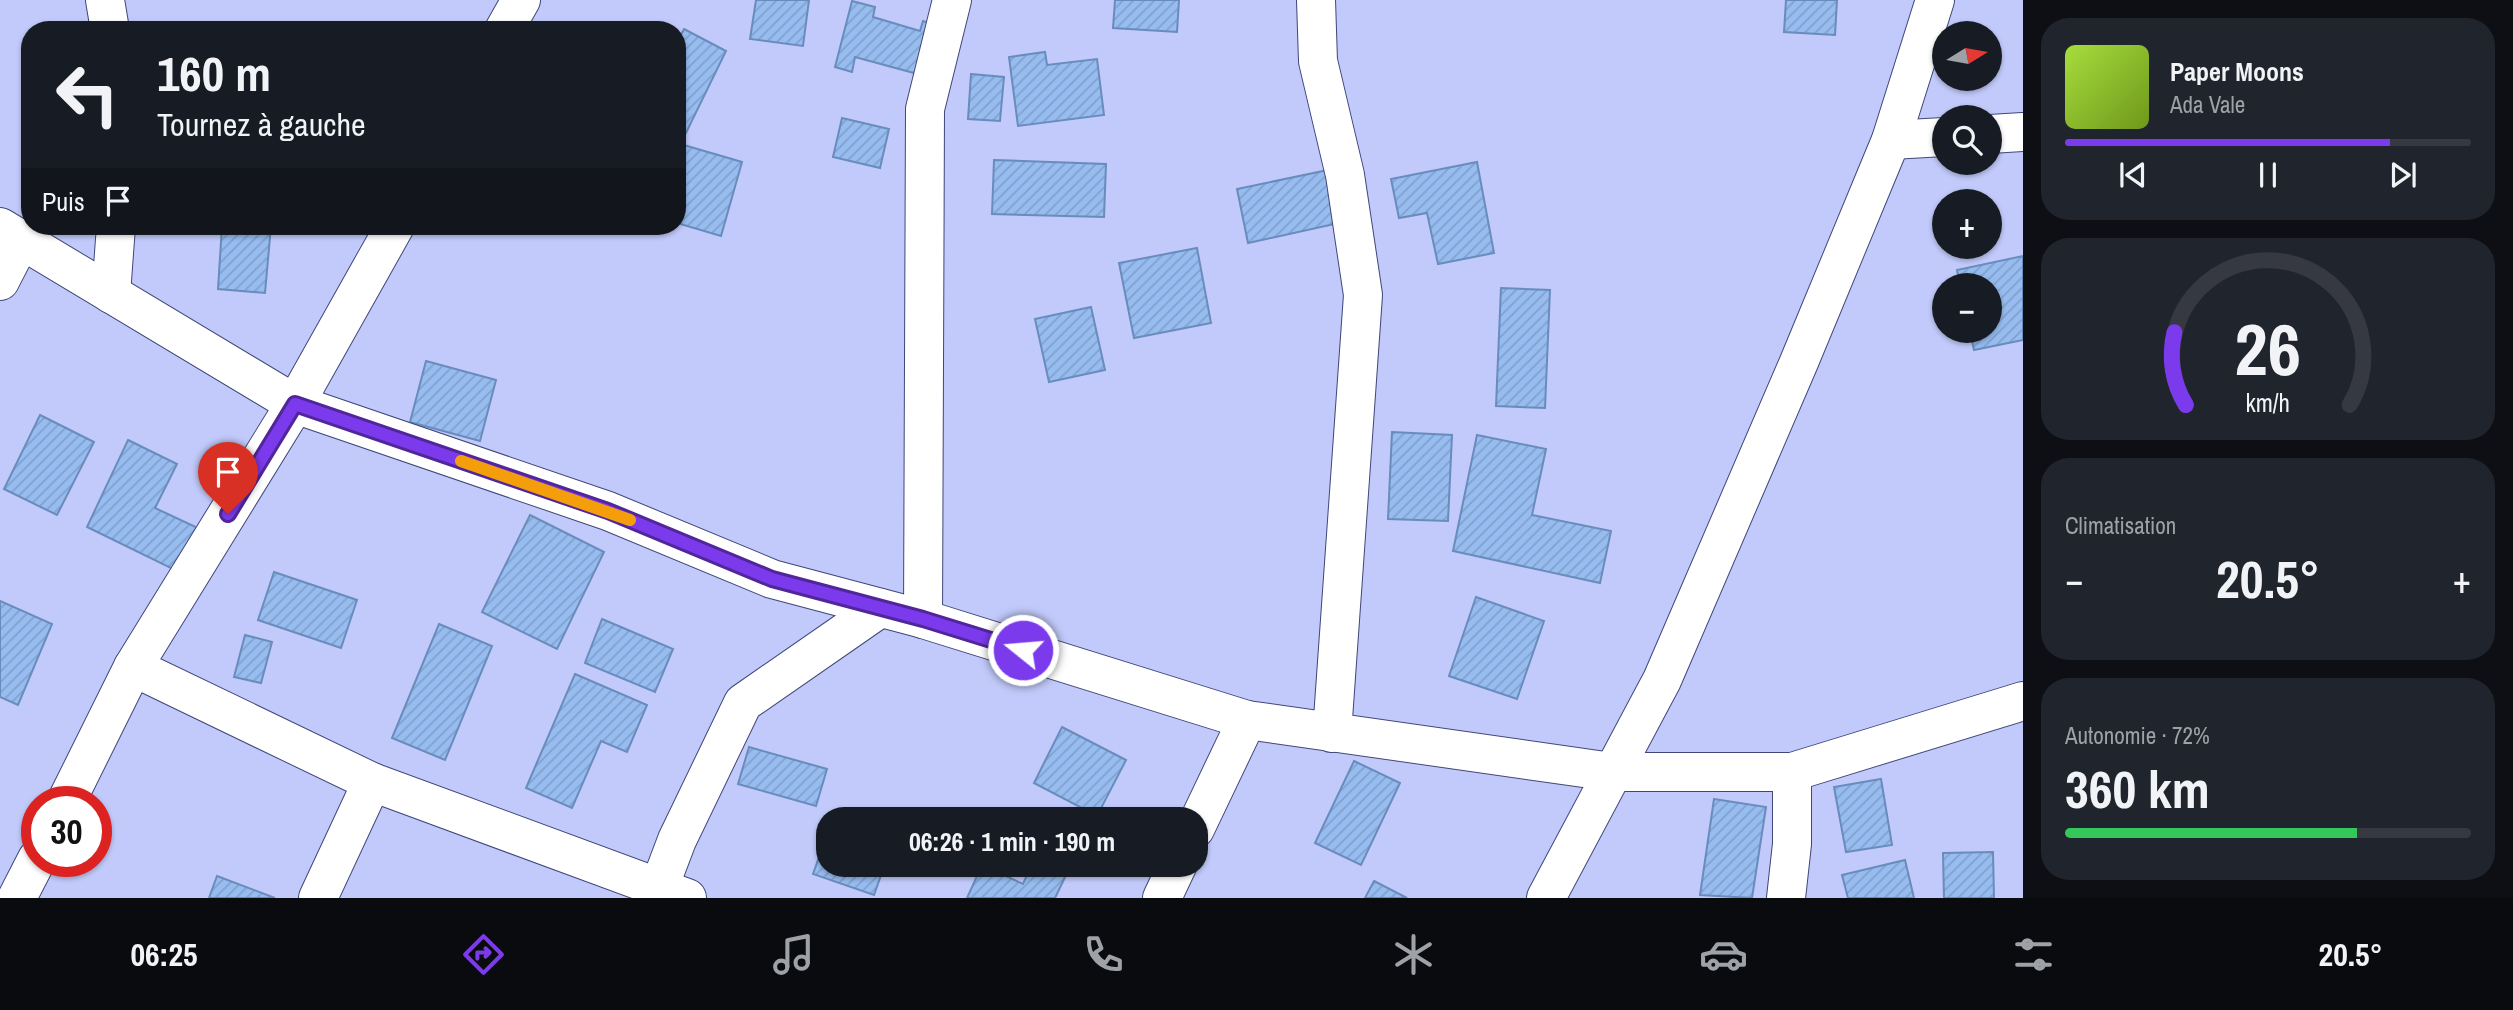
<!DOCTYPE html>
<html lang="fr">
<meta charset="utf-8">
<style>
body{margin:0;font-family:"Archivo Narrow",sans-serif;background:#20242c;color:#f1f3f6;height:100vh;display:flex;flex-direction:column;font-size:26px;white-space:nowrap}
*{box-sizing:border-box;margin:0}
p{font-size:23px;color:#9ea1a6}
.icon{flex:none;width:38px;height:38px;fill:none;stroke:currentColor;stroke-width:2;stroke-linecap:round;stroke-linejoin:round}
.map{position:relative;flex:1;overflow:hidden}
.sheet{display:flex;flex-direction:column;gap:18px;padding:18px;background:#0d0f14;width:490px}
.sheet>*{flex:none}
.banner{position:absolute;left:21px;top:21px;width:665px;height:214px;border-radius:28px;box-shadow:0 2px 5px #0004;background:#171b24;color:#f1f3f6;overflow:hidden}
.needle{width:46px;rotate:79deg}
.controls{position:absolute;left:1932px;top:21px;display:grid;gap:14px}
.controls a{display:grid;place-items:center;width:70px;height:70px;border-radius:50%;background:#171b24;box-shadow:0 2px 5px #0004;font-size:35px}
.speed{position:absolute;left:21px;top:786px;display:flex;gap:14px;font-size:35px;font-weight:700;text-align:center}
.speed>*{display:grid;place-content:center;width:91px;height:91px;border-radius:50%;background:#171b24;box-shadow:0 2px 5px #0004;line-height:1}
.speed .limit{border:10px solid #d22;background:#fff;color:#111}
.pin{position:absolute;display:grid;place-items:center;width:60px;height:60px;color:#fff;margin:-72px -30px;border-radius:50% 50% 50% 0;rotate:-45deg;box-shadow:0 0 7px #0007}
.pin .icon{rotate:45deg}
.me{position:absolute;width:77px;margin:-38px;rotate:287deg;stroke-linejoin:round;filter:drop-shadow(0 0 5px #0008)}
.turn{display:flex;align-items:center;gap:24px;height:147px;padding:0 21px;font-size:32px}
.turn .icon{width:91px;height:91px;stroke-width:2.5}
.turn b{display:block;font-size:49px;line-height:60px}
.then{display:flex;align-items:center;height:66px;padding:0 21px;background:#0003;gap:14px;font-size:26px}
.big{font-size:52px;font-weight:700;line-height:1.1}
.sheet .tile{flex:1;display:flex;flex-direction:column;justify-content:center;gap:10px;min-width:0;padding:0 24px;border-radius:28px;background:#20242c}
.sheet .dial{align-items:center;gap:0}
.dial svg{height:182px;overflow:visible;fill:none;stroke:#363941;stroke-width:7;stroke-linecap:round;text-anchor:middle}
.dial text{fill:#f1f3f6;stroke:none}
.song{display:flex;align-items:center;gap:21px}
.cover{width:84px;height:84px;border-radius:10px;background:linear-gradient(135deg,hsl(80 70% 55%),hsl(80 70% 35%))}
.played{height:7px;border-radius:4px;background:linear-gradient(90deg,#7c3aed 80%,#363941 80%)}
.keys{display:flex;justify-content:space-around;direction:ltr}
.heat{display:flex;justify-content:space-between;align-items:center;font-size:38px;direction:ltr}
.charge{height:10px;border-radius:5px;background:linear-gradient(90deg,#34c759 72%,#363941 0)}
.trip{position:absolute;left:816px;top:807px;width:392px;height:70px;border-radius:28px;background:#171b24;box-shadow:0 2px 5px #0004;font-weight:700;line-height:70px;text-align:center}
.tab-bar{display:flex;height:112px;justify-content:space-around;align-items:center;background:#090b0e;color:#9ea1a6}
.tab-bar .icon{width:49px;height:49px}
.tab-bar .active{color:#7c3aed}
.tab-bar b{font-size:32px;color:#f1f3f6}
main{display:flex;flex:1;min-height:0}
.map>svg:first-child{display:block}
.building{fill:url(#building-hatch);stroke:#698cbd;stroke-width:2}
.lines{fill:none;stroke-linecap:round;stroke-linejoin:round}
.minor-casing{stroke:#404779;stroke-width:40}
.tertiary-casing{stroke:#404779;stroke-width:40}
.minor{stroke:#fff;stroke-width:38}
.tertiary{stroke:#fff;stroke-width:38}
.route-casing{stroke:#51269a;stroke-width:18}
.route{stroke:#7c3aed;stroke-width:12}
.slow{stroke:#f59e0b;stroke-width:12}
</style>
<main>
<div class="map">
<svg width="2023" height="898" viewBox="0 0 2023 898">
<defs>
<pattern id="building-hatch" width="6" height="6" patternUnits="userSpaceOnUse" patternTransform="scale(1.75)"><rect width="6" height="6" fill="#97bcf0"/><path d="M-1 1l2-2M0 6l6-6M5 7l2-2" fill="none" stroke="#81a1ce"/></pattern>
</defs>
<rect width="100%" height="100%" fill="#c1cafa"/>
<!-- building -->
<g class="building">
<polygon points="756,0 809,0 803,46 750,39"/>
<polygon points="1115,0 1179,0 1177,32 1113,28"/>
<polygon points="1786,0 1837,0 1835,35 1784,32"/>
<polygon points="852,1 875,7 873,17 920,31 923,21 940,26 914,73 855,57 852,72 835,67"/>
<polygon points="684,29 726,51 684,137 677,134 677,42"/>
<polygon points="1045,52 1047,65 1097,59 1104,115 1018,126 1009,57"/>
<polygon points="971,74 1004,77 1000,121 968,119"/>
<polygon points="842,118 889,129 880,168 833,157"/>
<polygon points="677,143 742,162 721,236 677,223"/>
<polygon points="994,160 1106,164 1104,217 992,214"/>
<polygon points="1477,162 1494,253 1438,264 1427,213 1399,218 1391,179"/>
<polygon points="1328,170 1339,223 1248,243 1237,189"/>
<polygon points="60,226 94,226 94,231 60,232"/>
<polygon points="222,226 271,226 265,293 218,289"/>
<polygon points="1197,248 1211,323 1134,338 1119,263"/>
<polygon points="2023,256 2023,340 1974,350 1970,331 1990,331 1990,285 1960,285 1957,270"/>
<polygon points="1501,288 1550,290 1545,408 1496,406"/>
<polygon points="1091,307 1105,370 1049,382 1035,319"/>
<polygon points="426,361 496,380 480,441 410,422"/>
<polygon points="40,415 94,442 57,515 4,489"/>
<polygon points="1392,432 1452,435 1448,521 1388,519"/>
<polygon points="1477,435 1546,449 1532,515 1611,531 1600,583 1453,551"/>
<polygon points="128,440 177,464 155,508 200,529 179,572 87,527"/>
<polygon points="530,515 604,552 557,649 482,612"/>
<polygon points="274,572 357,600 341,648 258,620"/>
<polygon points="1476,597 1544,621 1517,699 1449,676"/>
<polygon points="0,601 52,624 18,705 0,697"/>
<polygon points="602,619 673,649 655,692 585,663"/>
<polygon points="439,624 492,646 445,760 392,738"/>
<polygon points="245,635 272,642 261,683 234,677"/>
<polygon points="575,674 647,705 627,752 601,741 572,808 526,788"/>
<polygon points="1062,727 1126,760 1097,816 1034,783"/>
<polygon points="749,747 827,769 816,806 738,784"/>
<polygon points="1354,761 1400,783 1361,865 1315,843"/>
<polygon points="1881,779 1892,845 1846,852 1834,787"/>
<polygon points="1714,799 1766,807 1752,898 1700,895"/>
<polygon points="828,832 828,864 885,864 874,895 813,874"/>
<polygon points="1993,852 1994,898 1944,898 1943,853"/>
<polygon points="1905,860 1914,898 1848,898 1842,875"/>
<polygon points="1032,864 1059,864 1069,869 1055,898 967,898 982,865 1023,884"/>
<polygon points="217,876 275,898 209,898"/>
<polygon points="1374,881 1407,898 1365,898"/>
</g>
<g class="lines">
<defs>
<g id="minor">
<polyline points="105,0 110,30"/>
<polyline points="1316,0 1318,61 1345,175 1363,295 1332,733"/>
<polyline points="504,30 521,0"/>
<polyline points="1990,134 2023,132"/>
<polyline points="1891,140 1944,137"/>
<polyline points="395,226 295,404 133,667 372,782 687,898"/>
<polyline points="0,227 295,404 608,511 772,579 923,619 1247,720 1612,772 1792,772 2023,701"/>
<polyline points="0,281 21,240"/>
<polyline points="111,294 116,226"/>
<polyline points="923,619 925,109 952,0"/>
<polyline points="66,802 133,667"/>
<polyline points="1195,829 1247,720"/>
<polyline points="17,898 37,859"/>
<polyline points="318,898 372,782"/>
<polyline points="655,898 677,840 743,703 880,608"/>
<polyline points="1162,898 1178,864"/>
<polyline points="1786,898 1792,844 1792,772"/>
</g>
<polyline id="tertiary" points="1546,898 1662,680 1799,362 1891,140 1935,0"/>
</defs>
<!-- minor casing -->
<use href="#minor" class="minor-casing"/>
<!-- tertiary casing -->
<use href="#tertiary" class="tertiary-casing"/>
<!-- minor -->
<use href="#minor" class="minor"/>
<!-- tertiary -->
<use href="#tertiary" class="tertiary"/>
</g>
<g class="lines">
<defs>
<polyline id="route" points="228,514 295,404 608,511 772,579 923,619 1023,650"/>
</defs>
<!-- route casing -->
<use href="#route" class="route-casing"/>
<!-- route -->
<use href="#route" class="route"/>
<!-- slow -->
<polyline class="slow" points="461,461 630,520"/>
</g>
</svg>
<div class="controls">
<a><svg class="needle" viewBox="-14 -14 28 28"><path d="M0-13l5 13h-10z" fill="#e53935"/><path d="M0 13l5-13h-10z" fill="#9ea1a6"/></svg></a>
<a><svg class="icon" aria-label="search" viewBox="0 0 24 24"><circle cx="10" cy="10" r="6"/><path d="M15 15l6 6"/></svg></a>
<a>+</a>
<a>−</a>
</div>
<div class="speed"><div class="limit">30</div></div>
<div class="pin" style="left:228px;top:514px;background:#d93025"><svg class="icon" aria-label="arrive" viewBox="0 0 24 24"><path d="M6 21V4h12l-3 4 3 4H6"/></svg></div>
<svg class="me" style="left:1023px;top:650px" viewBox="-20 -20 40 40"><circle r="17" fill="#7c3aed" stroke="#fff" stroke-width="3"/><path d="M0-11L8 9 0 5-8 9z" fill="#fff"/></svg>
<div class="trip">06:26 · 1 min · 190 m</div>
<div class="banner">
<div class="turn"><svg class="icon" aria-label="left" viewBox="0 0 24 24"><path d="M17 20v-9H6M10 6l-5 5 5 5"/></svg><div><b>160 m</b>Tournez à gauche</div></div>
<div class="then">Puis<svg class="icon" aria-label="arrive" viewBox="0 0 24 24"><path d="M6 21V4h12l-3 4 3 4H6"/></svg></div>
</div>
</div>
<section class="sheet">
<div class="tile">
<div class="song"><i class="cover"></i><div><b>Paper Moons</b><p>Ada Vale</p></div></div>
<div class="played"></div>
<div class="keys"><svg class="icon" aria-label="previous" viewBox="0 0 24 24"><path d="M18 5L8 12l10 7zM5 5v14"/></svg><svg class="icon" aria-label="pause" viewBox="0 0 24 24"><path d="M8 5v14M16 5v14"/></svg><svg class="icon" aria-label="next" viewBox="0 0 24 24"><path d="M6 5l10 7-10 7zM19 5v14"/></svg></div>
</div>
<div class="tile dial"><svg viewBox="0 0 100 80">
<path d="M14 69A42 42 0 1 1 86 69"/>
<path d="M14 69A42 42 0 0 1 9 37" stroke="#7c3aed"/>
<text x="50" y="56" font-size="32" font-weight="700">26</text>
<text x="50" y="72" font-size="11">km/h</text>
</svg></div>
<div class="tile"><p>Climatisation</p>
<div class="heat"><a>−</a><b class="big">20.5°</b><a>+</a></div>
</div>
<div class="tile"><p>Autonomie · 72%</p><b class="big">360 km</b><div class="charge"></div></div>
</section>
</main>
<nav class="tab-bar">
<b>06:25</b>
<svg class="icon active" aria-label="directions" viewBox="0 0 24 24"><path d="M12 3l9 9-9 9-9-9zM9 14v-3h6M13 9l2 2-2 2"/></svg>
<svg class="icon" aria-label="music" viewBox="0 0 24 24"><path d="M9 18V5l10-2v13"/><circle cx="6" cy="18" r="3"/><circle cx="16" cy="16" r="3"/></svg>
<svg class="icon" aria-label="phone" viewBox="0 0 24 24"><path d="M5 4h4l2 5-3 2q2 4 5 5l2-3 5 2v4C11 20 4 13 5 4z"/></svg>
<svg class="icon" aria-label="climate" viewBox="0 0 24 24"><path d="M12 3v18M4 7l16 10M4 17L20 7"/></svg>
<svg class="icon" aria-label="car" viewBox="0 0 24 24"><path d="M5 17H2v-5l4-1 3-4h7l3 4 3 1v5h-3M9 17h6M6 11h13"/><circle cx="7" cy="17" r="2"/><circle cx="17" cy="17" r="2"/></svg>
<svg class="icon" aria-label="filters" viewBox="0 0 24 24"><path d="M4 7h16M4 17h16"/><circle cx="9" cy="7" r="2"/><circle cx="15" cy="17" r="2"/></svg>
<b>20.5°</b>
</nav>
